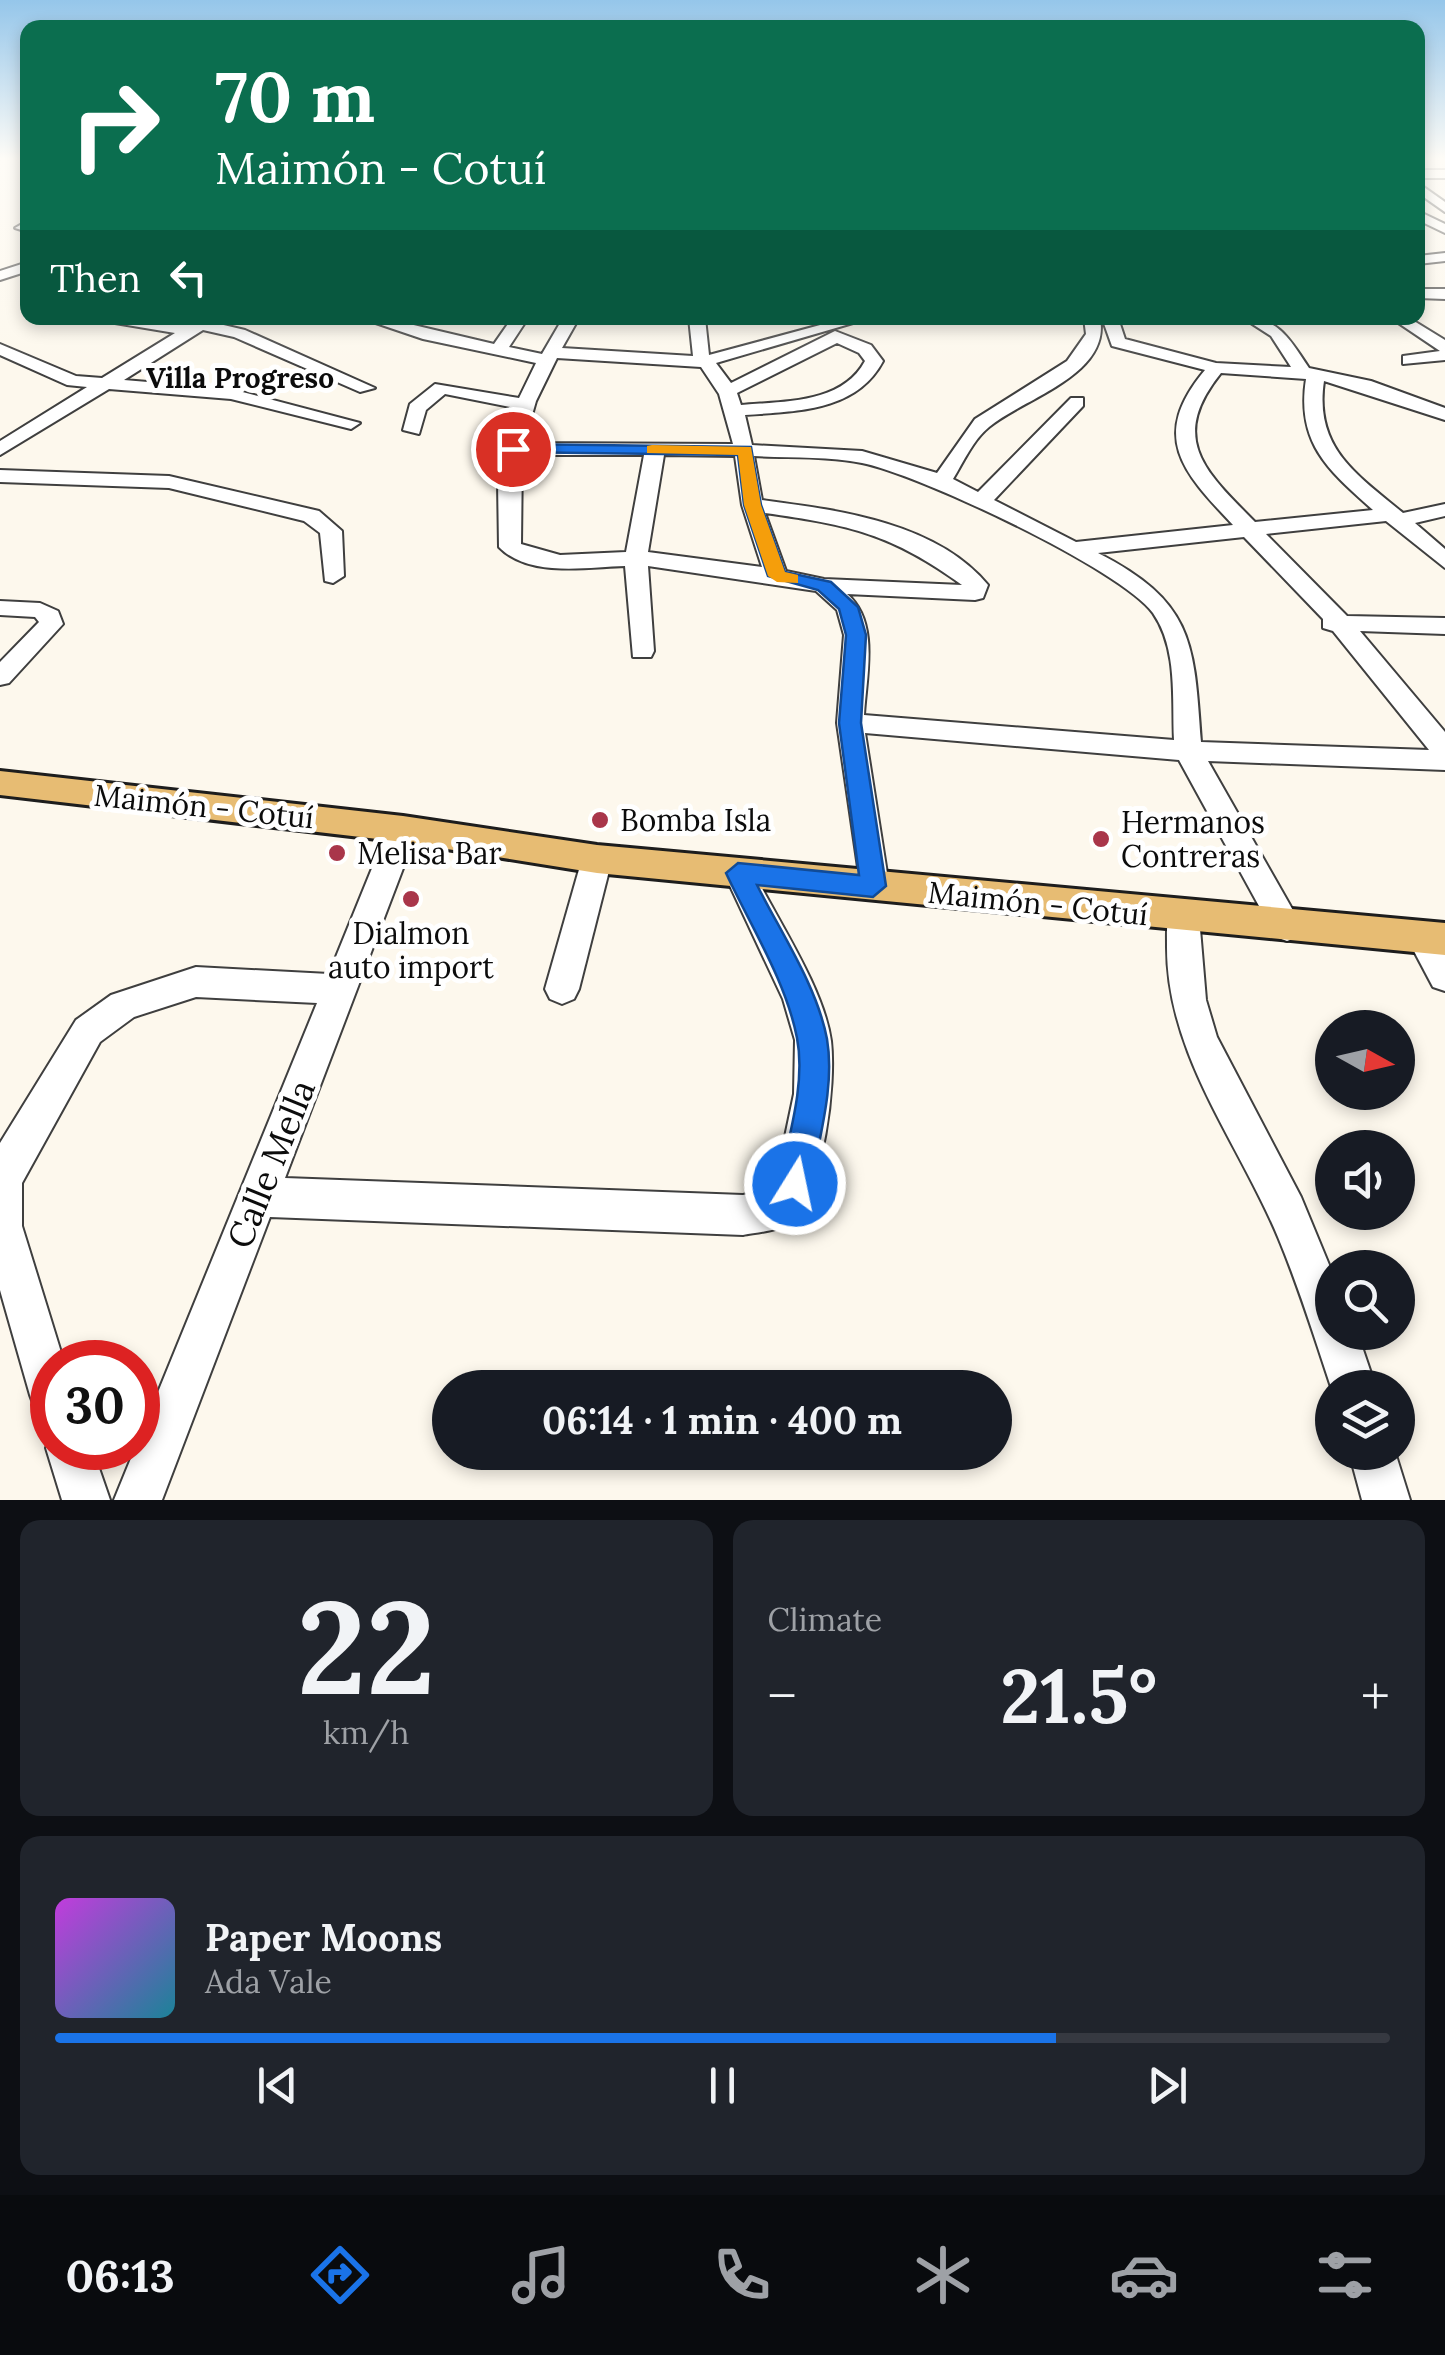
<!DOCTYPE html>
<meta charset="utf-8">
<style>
body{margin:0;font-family:Lora,serif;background:#20242c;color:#f1f3f6;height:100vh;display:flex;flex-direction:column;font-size:38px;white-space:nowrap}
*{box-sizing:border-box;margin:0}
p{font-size:32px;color:#9ea1a6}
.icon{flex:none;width:55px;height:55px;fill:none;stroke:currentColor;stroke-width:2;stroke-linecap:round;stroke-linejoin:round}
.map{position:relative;height:1500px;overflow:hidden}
.details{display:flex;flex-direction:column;gap:20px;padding:20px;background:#0d0f14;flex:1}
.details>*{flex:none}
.banner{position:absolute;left:20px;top:20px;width:1405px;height:305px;border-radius:20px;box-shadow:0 5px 15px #0003;background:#0b6e4f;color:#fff;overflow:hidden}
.needle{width:65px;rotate:98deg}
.controls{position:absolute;left:1315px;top:1010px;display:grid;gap:20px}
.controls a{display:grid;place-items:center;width:100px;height:100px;border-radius:50%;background:#171b24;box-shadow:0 5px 15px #0003;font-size:50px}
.speed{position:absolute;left:30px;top:1340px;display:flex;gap:20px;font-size:50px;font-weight:700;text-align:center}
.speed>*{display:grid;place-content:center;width:130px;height:130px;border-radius:50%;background:#171b24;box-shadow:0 5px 15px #0003;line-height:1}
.speed .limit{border:15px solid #d22;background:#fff;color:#111}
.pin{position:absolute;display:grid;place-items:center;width:85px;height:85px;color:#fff;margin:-42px;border:5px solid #fff;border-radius:50%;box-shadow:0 2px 10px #0007}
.me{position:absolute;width:110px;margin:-55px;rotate:10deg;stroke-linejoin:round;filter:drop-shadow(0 0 8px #0008)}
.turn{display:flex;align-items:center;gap:35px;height:210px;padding:0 30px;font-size:45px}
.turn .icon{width:130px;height:130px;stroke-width:2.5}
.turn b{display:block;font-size:70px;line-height:85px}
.then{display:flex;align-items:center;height:95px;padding:0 30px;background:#0003;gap:20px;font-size:38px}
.big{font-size:75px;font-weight:700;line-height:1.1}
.details .tile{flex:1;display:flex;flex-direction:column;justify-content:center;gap:15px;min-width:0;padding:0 35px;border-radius:20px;background:#20242c}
.details .dial{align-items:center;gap:0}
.dial b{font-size:130px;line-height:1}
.song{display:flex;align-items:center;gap:30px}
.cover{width:120px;height:120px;border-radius:15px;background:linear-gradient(135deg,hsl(290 70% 55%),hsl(190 70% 35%))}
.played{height:10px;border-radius:5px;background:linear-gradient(90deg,#1a73e8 75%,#363941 75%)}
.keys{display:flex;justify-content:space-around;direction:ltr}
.heat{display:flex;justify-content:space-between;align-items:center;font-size:55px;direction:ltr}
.details .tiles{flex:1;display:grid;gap:20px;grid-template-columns:1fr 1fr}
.tile:last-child{grid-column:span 2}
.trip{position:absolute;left:432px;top:1370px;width:580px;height:100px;border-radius:50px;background:#171b24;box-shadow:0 5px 15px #0003;font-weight:700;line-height:100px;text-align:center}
.menu{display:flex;height:160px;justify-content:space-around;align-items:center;background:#090b0e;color:#9ea1a6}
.menu .icon{width:70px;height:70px}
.menu .selected{color:#1a73e8}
.menu b{font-size:45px;color:#f1f3f6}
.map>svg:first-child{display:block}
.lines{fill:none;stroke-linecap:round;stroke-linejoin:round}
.minor-casing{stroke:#3f3f3f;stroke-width:4}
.major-casing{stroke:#1d1d1d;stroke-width:6}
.minor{fill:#fff;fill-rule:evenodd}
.major{fill:#e7bc73;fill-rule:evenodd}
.route{fill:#1a73e8;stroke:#114b97;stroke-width:2.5}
.slow{fill:#f59e0b}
.poi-dot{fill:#a9364a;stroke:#fff;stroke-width:4}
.labels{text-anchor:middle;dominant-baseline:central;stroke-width:10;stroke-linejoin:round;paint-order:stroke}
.far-neighbourhood-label{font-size:28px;font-weight:bold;fill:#0c0c0c;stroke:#fff}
.street-label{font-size:30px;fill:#0c0c0c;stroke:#fff}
.poi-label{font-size:30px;fill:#0c0c0c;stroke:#fff;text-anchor:start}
.near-street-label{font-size:35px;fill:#0c0c0c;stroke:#fff}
</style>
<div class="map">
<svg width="1445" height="1500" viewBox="0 0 1445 1500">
<rect width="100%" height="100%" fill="#fdf8ed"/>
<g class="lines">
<defs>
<g id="minor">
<rect x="1418" y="170" width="27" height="8"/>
<polygon points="1418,183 1445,202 1445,212 1418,193"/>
<polygon points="1418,211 1445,224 1445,233 1418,220"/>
<polygon points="22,224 28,224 28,232 15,228"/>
<polygon points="1445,253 1445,261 1418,264 1418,256"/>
<polygon points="28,262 28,271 0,280 0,271"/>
<polygon points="1418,289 1445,289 1445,299 1418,298"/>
<polygon points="85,318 189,325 201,318 219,318 215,323 245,330 375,388 360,392 234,337 203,330 124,380 231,389 360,423 351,429 231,399 109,389 0,455 0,441 87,387 67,385 0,355 0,344 76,376 102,378 175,333"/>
<path d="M361,318H384L494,344L512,318H528L509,347L542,354L563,318H579L562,348L693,356L689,318H705L709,355L846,318H870L716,363L731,383L835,331L871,345L883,361C856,412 796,411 745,415L752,445L862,451L937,473L975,419L1067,361L1086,334L1084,318H1100C1111,375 1024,398 989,427C973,440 964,461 953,479L978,492L1071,398H1083V406L994,500L1076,542L1233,525C1183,472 1149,437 1205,370L1112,346L1102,318H1118L1125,339L1216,363L1291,367L1271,336L1243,318C1278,316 1291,341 1309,368L1371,381L1445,408V420L1324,381C1314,448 1356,474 1403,513L1445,504V516L1415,523L1445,549V568L1386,521L1266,534L1347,616L1445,618V634L1360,631L1445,732V770L1208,761L1303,928L1298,937L1287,941L1276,937L1179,760L865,733L889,886L884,895L873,898L862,895L837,723L844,635L837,610L816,591L648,566L654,651L651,657H633L625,566C587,567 529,578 499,547L498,482L515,408L445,394L426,410L419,434L403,430L410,404L435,384L519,398L536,363L423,339ZM837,343L859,353L865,361C842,404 784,401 741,405L737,393ZM557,358L701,367L719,394L733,444L524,443L536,401ZM1221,373L1306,379C1296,443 1328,470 1373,510L1255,522C1207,473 1167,440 1221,373ZM522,455H644L626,552L560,555L521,544ZM664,455L735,456L742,505L762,567L648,552ZM754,456C789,458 828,456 862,463C918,474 1121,569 1153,613C1178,649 1172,699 1174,740L864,715C866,677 880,622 847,594L975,600L983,598L988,585C936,522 837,510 762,500ZM765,513C850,525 892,534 962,585L824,579L786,571ZM1244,537L1323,619V628L1333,631L1429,750L1201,742C1194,643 1194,602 1098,553Z"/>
<polygon points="1391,318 1409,318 1445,340 1445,360 1403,364 1403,356 1440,351"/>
<polygon points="0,470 169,476 319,511 342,531 344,576 333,583 325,581 320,533 304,521 169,488 0,482"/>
<polygon points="0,601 40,603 58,611 63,624 9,683 0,685 0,662 39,622 35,617 0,615"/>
<path d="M403,818L413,821L418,829L285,1178L743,1195L766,1190L777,1175L794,1094L795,1040L783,999L724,873L728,864L739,861L750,864L754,873C778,921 824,989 831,1041C836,1085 824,1186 793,1219C782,1231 759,1232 743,1235L270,1217L162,1500H114L317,1003L196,997L134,1017L100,1042L22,1183V1226L64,1362H52V1417L36,1411L30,1395L0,1290V1143L76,1020L111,995L196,967L329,974L388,829L393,821Z"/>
<polygon points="597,847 608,851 612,859 579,989 574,999 562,1004 550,999 545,989 582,859 586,851"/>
<path d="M1183,904L1194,908L1199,917L1206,1000L1217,1037L1301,1197L1332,1272V1332H1357L1376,1388L1332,1390C1315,1339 1299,1287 1278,1237C1238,1141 1166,1054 1167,945C1167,932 1166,920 1172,908Z"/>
<polygon points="1422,922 1433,926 1445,946 1445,991 1433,987 1406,936 1411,926"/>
<polygon points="52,1432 52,1448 92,1448 110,1500 62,1500 46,1448"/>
<polygon points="1349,1452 1395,1452 1410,1500 1362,1500"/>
</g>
<polygon id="major" points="0,771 403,816 597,845 1445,923 1445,955 597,873 403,842 0,795"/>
</defs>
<!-- minor casing -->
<use href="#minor" class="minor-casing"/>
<!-- major casing -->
<use href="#major" class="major-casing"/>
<!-- minor -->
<use href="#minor" class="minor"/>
<!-- major -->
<use href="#major" class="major"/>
</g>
<!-- sky -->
<linearGradient id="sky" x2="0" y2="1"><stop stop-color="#95c6ea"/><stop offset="0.43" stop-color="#fefcf7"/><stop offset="1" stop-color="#fefcf7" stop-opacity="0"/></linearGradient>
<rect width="1445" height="369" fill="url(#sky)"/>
<!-- route -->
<path class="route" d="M513,444L751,447L761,505L785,572L831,582L858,607L866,635L861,723L886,886L873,897L757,885C781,933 817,986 827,1039C835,1086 819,1138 811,1184L807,1196L795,1200L784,1196L779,1184C788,1139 806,1084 797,1038C786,981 750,925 726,873L738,863L859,875L839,723L846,635L839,609L818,590L768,576L744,505L738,455L508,452V446Z"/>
<!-- slow -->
<polygon class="slow" points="652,445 751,447 761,505 785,572 798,575 798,583 777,582 768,576 744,505 738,455 647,453 647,446"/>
<!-- markers -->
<g class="poi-dot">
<circle cx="600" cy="820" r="10"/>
<circle cx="1101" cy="839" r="10"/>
<circle cx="337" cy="853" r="10"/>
<circle cx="411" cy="899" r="10"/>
</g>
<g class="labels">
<!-- far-neighbourhood labels -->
<g class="far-neighbourhood-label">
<text x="240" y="378">Villa Progreso</text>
</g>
<!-- street labels -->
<g class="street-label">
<text transform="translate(204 806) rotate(6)">Maimón - Cotuí</text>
<text transform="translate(1038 903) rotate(6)">Maimón - Cotuí</text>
</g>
<!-- poi labels -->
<g class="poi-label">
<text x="620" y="820">Bomba Isla</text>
<text x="1121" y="822">Hermanos<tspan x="1121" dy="34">Contreras</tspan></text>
<text x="357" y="853">Melisa Bar</text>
<text x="411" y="933" text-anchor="middle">Dialmon<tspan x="411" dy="34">auto import</tspan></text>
</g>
<!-- near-street labels -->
<g class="near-street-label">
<text transform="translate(271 1164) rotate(-68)">Calle Mella</text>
</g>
</g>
</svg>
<div class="controls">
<a><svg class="needle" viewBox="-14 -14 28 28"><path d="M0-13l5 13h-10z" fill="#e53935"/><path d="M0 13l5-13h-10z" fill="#9ea1a6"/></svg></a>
<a><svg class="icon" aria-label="sound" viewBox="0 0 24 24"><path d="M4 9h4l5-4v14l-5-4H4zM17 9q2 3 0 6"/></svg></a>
<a><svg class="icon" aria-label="search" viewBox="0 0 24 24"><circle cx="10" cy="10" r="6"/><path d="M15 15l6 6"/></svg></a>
<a><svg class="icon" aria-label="layers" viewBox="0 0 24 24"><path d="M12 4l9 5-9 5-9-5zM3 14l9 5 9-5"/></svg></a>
</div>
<div class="speed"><div class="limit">30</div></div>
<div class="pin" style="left:513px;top:449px;background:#d93025"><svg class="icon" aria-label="arrive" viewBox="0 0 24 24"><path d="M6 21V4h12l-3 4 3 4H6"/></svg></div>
<svg class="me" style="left:795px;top:1184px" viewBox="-20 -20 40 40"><circle r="17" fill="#1a73e8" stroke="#fff" stroke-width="3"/><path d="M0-11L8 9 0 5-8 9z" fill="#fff"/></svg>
<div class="trip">06:14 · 1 min · 400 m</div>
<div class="banner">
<div class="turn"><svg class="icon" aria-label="right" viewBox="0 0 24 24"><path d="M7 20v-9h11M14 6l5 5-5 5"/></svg><div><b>70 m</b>Maimón - Cotuí</div></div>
<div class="then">Then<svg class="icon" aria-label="left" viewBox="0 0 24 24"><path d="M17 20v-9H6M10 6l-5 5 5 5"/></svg></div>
</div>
</div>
<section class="details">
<div class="tiles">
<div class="tile dial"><b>22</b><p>km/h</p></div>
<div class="tile"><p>Climate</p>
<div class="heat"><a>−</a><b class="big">21.5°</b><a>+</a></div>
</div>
<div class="tile">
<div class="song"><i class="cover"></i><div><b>Paper Moons</b><p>Ada Vale</p></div></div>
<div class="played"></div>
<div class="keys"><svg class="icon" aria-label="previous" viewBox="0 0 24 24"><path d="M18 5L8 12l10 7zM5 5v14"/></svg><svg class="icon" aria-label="pause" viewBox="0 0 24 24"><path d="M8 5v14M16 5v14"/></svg><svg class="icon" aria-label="next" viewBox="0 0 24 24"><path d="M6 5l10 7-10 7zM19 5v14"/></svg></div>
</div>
</div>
</section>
<nav class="menu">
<b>06:13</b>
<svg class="icon selected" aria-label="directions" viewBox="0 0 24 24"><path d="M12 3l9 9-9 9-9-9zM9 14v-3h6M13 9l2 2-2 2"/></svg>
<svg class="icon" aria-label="music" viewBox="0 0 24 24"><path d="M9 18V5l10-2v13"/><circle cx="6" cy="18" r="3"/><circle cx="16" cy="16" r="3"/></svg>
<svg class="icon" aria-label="phone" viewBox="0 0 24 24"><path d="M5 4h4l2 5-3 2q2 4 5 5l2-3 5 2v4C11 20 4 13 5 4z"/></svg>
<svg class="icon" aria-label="climate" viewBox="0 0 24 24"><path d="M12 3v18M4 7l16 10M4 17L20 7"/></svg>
<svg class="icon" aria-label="car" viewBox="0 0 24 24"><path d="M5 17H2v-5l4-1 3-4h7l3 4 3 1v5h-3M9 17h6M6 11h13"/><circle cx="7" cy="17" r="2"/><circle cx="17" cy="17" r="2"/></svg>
<svg class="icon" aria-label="filters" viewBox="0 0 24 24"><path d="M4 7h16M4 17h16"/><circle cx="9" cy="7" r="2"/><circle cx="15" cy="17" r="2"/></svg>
</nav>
